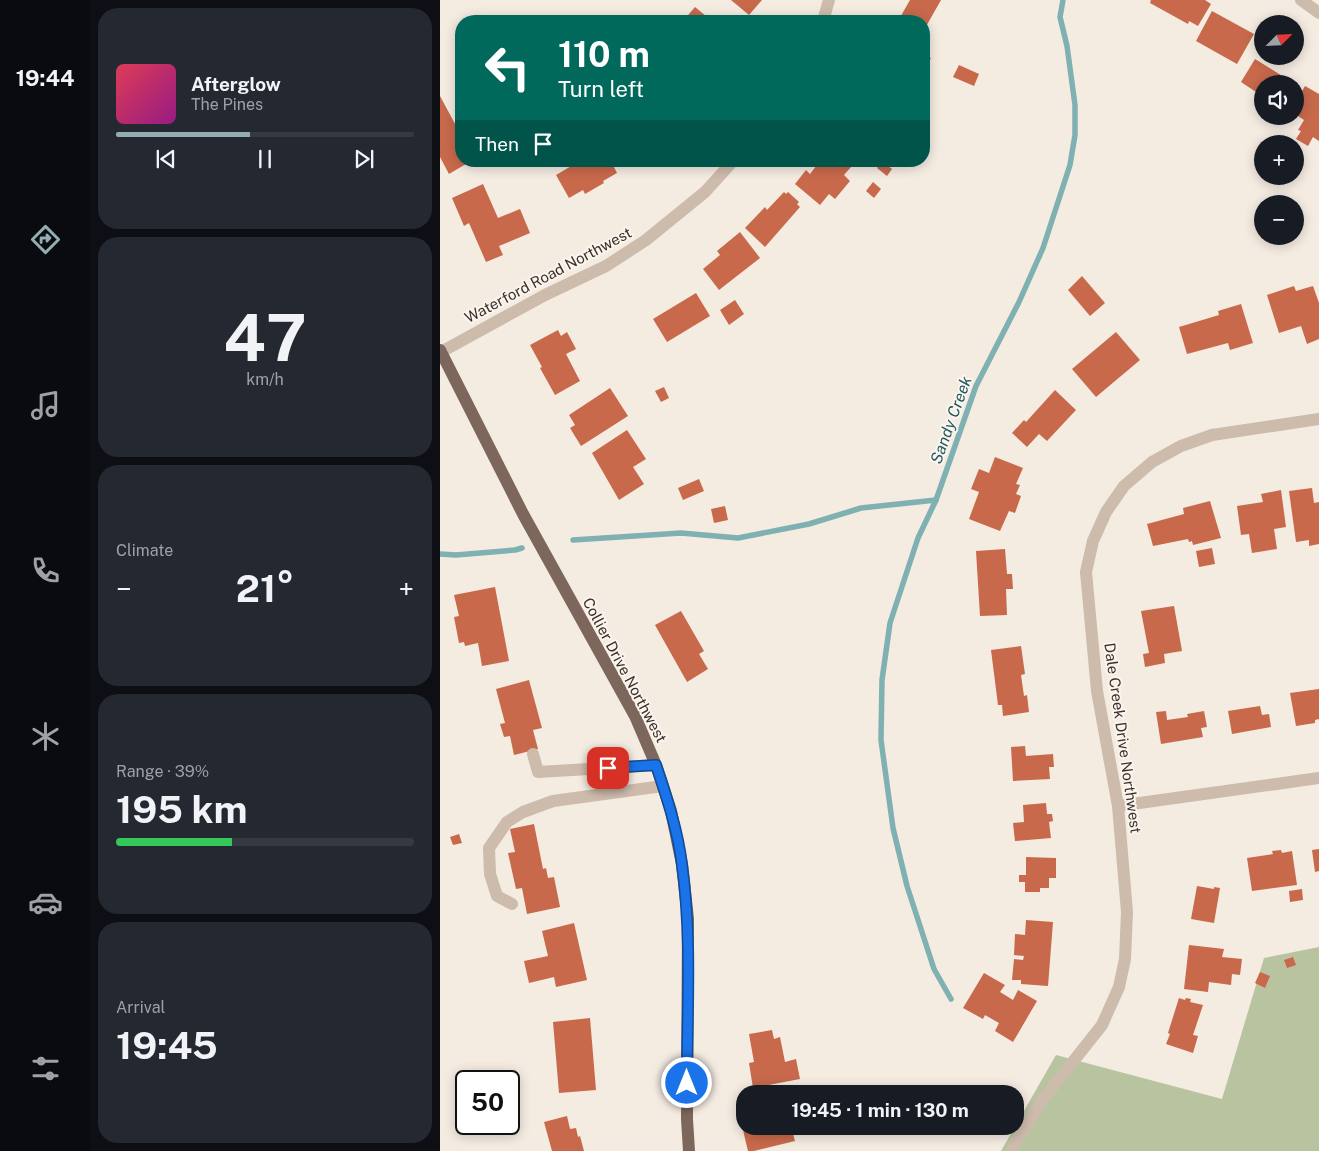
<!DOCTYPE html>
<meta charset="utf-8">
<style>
body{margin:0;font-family:"Public Sans",sans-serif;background:#242831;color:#f1f3f6;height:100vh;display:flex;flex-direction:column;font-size:19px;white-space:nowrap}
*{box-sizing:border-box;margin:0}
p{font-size:16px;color:#9ea1a6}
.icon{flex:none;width:28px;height:28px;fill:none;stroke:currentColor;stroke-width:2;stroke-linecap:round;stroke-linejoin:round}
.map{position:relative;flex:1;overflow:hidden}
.drawer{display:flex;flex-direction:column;gap:8px;padding:8px;background:#0d0f14;width:350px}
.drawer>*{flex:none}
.hud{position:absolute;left:15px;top:15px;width:475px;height:152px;border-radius:20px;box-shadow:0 2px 12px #0003;background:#00695c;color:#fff;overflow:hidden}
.needle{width:32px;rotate:66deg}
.controls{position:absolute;left:814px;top:15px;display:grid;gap:10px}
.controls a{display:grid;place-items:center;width:50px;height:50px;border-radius:50%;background:#171b24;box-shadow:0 2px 12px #0003;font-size:25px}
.speed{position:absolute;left:15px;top:1070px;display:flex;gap:10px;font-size:25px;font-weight:700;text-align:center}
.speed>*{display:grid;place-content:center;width:65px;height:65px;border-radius:50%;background:#171b24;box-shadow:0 2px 12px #0003;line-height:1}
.speed .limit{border:2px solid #111;border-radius:8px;background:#fff;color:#111}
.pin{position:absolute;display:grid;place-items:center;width:42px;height:42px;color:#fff;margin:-21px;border-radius:10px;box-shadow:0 2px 8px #0006}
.me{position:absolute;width:55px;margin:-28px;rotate:0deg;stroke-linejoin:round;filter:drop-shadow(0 0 4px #0008)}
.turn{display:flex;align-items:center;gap:18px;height:105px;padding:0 20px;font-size:22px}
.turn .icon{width:65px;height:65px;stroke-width:2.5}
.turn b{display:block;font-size:35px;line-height:42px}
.then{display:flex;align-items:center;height:48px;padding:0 20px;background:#0003;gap:10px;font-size:19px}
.big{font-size:38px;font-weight:700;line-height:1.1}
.drawer .tile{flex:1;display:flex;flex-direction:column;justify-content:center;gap:8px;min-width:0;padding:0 18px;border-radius:20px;background:#242831}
.drawer .dial{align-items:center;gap:0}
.dial b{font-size:65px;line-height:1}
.song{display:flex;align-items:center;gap:15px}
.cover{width:60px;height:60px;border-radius:8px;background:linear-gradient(135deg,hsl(350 70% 55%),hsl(310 70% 35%))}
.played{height:5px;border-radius:2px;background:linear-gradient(90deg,#92aeb2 45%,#363941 45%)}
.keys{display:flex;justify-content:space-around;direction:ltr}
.heat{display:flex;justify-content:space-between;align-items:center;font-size:28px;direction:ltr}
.charge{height:8px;border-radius:4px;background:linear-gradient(90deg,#34c759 39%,#363941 0)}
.trip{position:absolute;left:296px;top:1085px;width:288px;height:50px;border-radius:20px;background:#171b24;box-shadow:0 2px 12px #0003;font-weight:700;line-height:50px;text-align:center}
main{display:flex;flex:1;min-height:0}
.tab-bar{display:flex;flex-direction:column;width:90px;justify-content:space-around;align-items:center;background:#090b0e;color:#9ea1a6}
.tab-bar .icon{width:35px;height:35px}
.tab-bar .on{color:#92aeb2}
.tab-bar b{font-size:22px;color:#f1f3f6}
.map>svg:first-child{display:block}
.green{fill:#b8c4a0}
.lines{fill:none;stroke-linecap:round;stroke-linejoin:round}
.stream{stroke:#7fb0b2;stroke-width:5.5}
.building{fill:#c8694b}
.minor{stroke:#cdbbac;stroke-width:12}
.major{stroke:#7d675c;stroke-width:12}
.route-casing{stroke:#114b97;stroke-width:12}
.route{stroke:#1a73e8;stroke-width:9}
.labels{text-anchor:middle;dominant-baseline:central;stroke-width:4;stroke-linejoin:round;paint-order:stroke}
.street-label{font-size:15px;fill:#3b302b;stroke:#fbf5ee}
.water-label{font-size:16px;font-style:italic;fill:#1f5a5e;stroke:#fbf5ee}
</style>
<main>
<nav class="tab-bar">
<b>19:44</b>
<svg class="icon on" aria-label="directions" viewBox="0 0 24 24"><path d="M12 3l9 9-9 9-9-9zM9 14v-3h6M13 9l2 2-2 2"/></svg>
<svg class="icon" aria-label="music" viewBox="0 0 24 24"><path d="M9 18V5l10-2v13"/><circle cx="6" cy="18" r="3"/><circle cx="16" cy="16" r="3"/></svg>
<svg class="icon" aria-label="phone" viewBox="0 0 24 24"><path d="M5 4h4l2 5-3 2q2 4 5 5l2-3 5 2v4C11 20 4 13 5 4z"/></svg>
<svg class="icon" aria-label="climate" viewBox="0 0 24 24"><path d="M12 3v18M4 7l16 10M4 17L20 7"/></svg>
<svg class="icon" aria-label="car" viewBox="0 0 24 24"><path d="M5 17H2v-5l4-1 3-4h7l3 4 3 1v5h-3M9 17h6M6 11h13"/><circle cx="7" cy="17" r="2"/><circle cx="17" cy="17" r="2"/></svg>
<svg class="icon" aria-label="filters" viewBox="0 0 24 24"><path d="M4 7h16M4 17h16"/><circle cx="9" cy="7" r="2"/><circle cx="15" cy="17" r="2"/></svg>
</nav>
<section class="drawer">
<div class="tile">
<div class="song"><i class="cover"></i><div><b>Afterglow</b><p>The Pines</p></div></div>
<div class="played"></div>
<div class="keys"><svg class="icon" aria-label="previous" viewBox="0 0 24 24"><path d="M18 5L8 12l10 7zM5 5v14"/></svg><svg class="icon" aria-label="pause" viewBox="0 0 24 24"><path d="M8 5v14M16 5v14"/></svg><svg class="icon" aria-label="next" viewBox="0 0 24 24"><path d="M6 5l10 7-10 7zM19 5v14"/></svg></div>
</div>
<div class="tile dial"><b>47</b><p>km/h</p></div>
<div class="tile"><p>Climate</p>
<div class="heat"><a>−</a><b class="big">21°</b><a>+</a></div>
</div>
<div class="tile"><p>Range · 39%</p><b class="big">195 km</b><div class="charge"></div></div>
<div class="tile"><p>Arrival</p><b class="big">19:45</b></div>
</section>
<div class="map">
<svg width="879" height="1151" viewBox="0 0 879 1151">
<rect width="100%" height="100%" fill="#f4ebe1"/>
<!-- green -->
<polygon class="green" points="879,947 879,1151 561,1151 616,1055 782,1099 824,958"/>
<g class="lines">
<!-- stream -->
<g class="stream">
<polyline points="133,540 241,533 298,538 369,524 421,508 496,500"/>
<polyline points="0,554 16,555 75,550 82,548"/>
<polyline points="511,999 494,969 467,886 453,828 441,740 442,680 450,623 478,538 496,500 536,386 579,302 603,248 630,165 635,135 635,105 627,46 620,17 623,0"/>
</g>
</g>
<!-- building -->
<g class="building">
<polygon points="291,0 322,0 309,15"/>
<polygon points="470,0 501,0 484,30 484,21 458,21"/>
<polygon points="711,0 765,0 771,4 758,26 749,21 748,24 710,3"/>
<polygon points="255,7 272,21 243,21"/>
<polygon points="772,11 814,34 797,64 756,41"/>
<polygon points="484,54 491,58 484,71"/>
<polygon points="815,59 852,82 850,84 822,84 822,96 801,82"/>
<polygon points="519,65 539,74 534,86 513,77"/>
<polygon points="865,86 879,94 879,141 873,137 868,146 856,139 861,131 858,130 864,120 855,114 855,104"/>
<polygon points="0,96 21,135 21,161 31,161 9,174 0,157"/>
<polygon points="131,161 171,161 177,173 163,181 164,183 145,194 143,190 129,198 116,175 133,165"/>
<polygon points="380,161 404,161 411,167 404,175 410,181 395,199 389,194 380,205 355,184 366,170 370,174"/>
<polygon points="442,161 452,169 447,176 437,168"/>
<polygon points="433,182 441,189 434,198 426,191"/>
<polygon points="43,184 58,218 80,209 90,233 59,246 63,255 46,262 29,223 24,226 12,198"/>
<polygon points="344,192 346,194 348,192 359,202 357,204 360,207 325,247 305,228 325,207 327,210"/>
<polygon points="300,232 320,258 279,290 263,269 280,255 277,251"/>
<polygon points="642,276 665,303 650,316 628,290"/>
<polygon points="854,286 856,291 873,286 879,303 879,339 867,344 861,326 839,333 827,295"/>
<polygon points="256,293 270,316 227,342 213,319"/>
<polygon points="295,300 304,314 289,325 280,310"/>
<polygon points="801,304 813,343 790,350 788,343 747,354 739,327 779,315 778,311"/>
<polygon points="118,330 121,336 127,332 136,349 126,354 140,381 115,395 100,368 102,367 90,345"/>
<polygon points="676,332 700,360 656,397 632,369"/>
<polygon points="224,387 229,398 221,402 215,391"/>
<polygon points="170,388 188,416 141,446 130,428 135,425 129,415"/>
<polygon points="615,390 636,410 607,441 599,434 587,447 572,433 584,420 586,422"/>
<polygon points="187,430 206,459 193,467 204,484 179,500 152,453"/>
<polygon points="555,457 583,468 576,484 580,485 576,494 581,496 575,513 569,511 560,531 529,519 539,492 531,489 539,469 549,473"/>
<polygon points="259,479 264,491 243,500 238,488"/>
<polygon points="872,488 874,503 879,502 879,544 869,546 869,540 856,542 849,491"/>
<polygon points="841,490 846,527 834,529 837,549 812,553 809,534 801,535 797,506 823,502 821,494"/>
<polygon points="770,501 781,538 753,545 752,541 749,542 748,539 713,546 707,524 744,514 743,508"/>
<polygon points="285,506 288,520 274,523 271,509"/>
<polygon points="772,548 775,564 759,567 756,551"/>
<polygon points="565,549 567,574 572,574 573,589 566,589 567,615 540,616 536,551"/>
<polygon points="55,587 69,661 42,666 38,643 25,646 24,642 19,643 14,617 19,616 14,595"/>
<polygon points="734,606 742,651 724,654 725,663 705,667 703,654 709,653 701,611"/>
<polygon points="241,611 264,651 259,654 268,669 247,682 215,625"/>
<polygon points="581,646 585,674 581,675 584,696 587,695 589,712 563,716 562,705 558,705 551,650"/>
<polygon points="89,680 102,728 93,730 98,749 74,755 70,736 64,737 60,724 65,723 56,689"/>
<polygon points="879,689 879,719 875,720 875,723 856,726 850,693"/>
<polygon points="820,706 822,715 829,714 831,727 792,734 788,711"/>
<polygon points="726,711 727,720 748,717 747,714 764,711 767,727 761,728 763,737 721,744 716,712"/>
<polygon points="585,746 586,756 613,754 614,767 609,767 610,779 573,781 571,747"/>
<polygon points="606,803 607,814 612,814 613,821 609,822 611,838 575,841 573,823 584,822 583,805"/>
<polygon points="94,824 103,869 106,868 108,878 114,877 120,907 87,914 82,888 76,889 68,853 75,852 70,829"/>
<polygon points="19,834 22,843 13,845 10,837"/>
<polygon points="879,849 879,871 875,872 872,850"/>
<polygon points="841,850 842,853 852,851 857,885 812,891 807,858 833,854 832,851"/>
<polygon points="586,857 616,858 616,878 609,878 609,888 600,888 600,892 585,892 585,882 579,882 579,875 586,875"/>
<polygon points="757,886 774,889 774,887 780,888 774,923 751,919"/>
<polygon points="862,889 863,900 850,902 849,891"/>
<polygon points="586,920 613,922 608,986 581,984 581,980 572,980 574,959 583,960 584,956 574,955 575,934 585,935"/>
<polygon points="134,923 147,980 116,987 114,977 89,983 84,961 108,956 102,931"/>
<polygon points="749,945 784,949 782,957 802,959 800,975 792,974 791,985 769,982 768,992 744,989"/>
<polygon points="853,957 856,965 847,968 844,960"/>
<polygon points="820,972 830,976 825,988 815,983"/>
<polygon points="544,973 565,985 560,992 573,1000 578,990 597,1001 573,1042 555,1031 559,1023 545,1015 543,1019 523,1008"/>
<polygon points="739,998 745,1000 746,998 751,999 750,1002 763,1005 753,1035 758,1036 753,1053 726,1044 730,1034 728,1033"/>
<polygon points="150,1018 156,1090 119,1093 113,1022"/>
<polygon points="332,1030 334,1039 340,1037 345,1062 356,1059 360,1079 313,1088 309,1063 314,1062 309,1034"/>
<polygon points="127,1116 130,1129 136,1128 138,1137 140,1136 144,1151 112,1151 104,1122"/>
<polygon points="305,1125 351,1126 355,1141 314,1151 308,1151 302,1126"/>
</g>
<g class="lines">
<!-- minor -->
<g class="minor">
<polyline points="861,0 879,13"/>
<polyline points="383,21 389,0"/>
<polyline points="1,352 105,295 166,266 206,240 265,192 293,161"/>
<polyline points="93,754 98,772 216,765"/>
<polyline points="678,806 879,778"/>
<polyline points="72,904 57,896 50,874 49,848 67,822 83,812 113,801 223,786"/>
<polyline points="572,1151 577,1140 601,1102 662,1025 679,987 685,959 687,912 678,806 657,691 646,572 653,541 666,512 684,486 712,462 741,446 772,435 879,419"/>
</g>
<!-- major -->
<polyline class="major" points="0,350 83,514 195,716 216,765 223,786 231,811 242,864 248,919 247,1119 249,1151"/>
</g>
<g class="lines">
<defs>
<path id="route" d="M168,768L216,765C227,798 238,831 242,865C252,937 247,1011 247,1083"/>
</defs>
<!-- route casing -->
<use href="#route" class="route-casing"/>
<!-- route -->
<use href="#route" class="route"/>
</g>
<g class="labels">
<!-- street labels -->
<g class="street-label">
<text transform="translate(108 275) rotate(-28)">Waterford Road Northwest</text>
<text transform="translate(185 670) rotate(62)">Collier Drive Northwest</text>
<text transform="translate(683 738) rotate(82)">Dale Creek Drive Northwest</text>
</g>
<!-- water labels -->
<g class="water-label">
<text transform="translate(511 420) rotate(-70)">Sandy Creek</text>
</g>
</g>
</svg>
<div class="controls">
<a><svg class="needle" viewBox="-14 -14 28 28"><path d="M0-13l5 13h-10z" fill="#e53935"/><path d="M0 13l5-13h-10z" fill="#9ea1a6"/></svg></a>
<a><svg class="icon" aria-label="sound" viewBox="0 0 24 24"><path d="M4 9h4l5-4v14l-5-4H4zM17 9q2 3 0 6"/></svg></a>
<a>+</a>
<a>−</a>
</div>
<div class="speed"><div class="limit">50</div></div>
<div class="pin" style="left:168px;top:768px;background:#d93025"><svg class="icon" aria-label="arrive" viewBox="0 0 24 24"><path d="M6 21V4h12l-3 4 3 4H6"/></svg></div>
<svg class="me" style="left:247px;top:1083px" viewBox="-20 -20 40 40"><circle r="17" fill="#1a73e8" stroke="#fff" stroke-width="3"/><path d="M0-11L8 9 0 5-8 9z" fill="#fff"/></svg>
<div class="trip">19:45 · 1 min · 130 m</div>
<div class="hud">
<div class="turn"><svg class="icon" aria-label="left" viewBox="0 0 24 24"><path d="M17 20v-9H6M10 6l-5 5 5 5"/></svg><div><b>110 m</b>Turn left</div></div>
<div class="then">Then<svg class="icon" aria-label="arrive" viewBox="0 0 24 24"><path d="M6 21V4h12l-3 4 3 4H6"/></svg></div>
</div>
</div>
</main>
